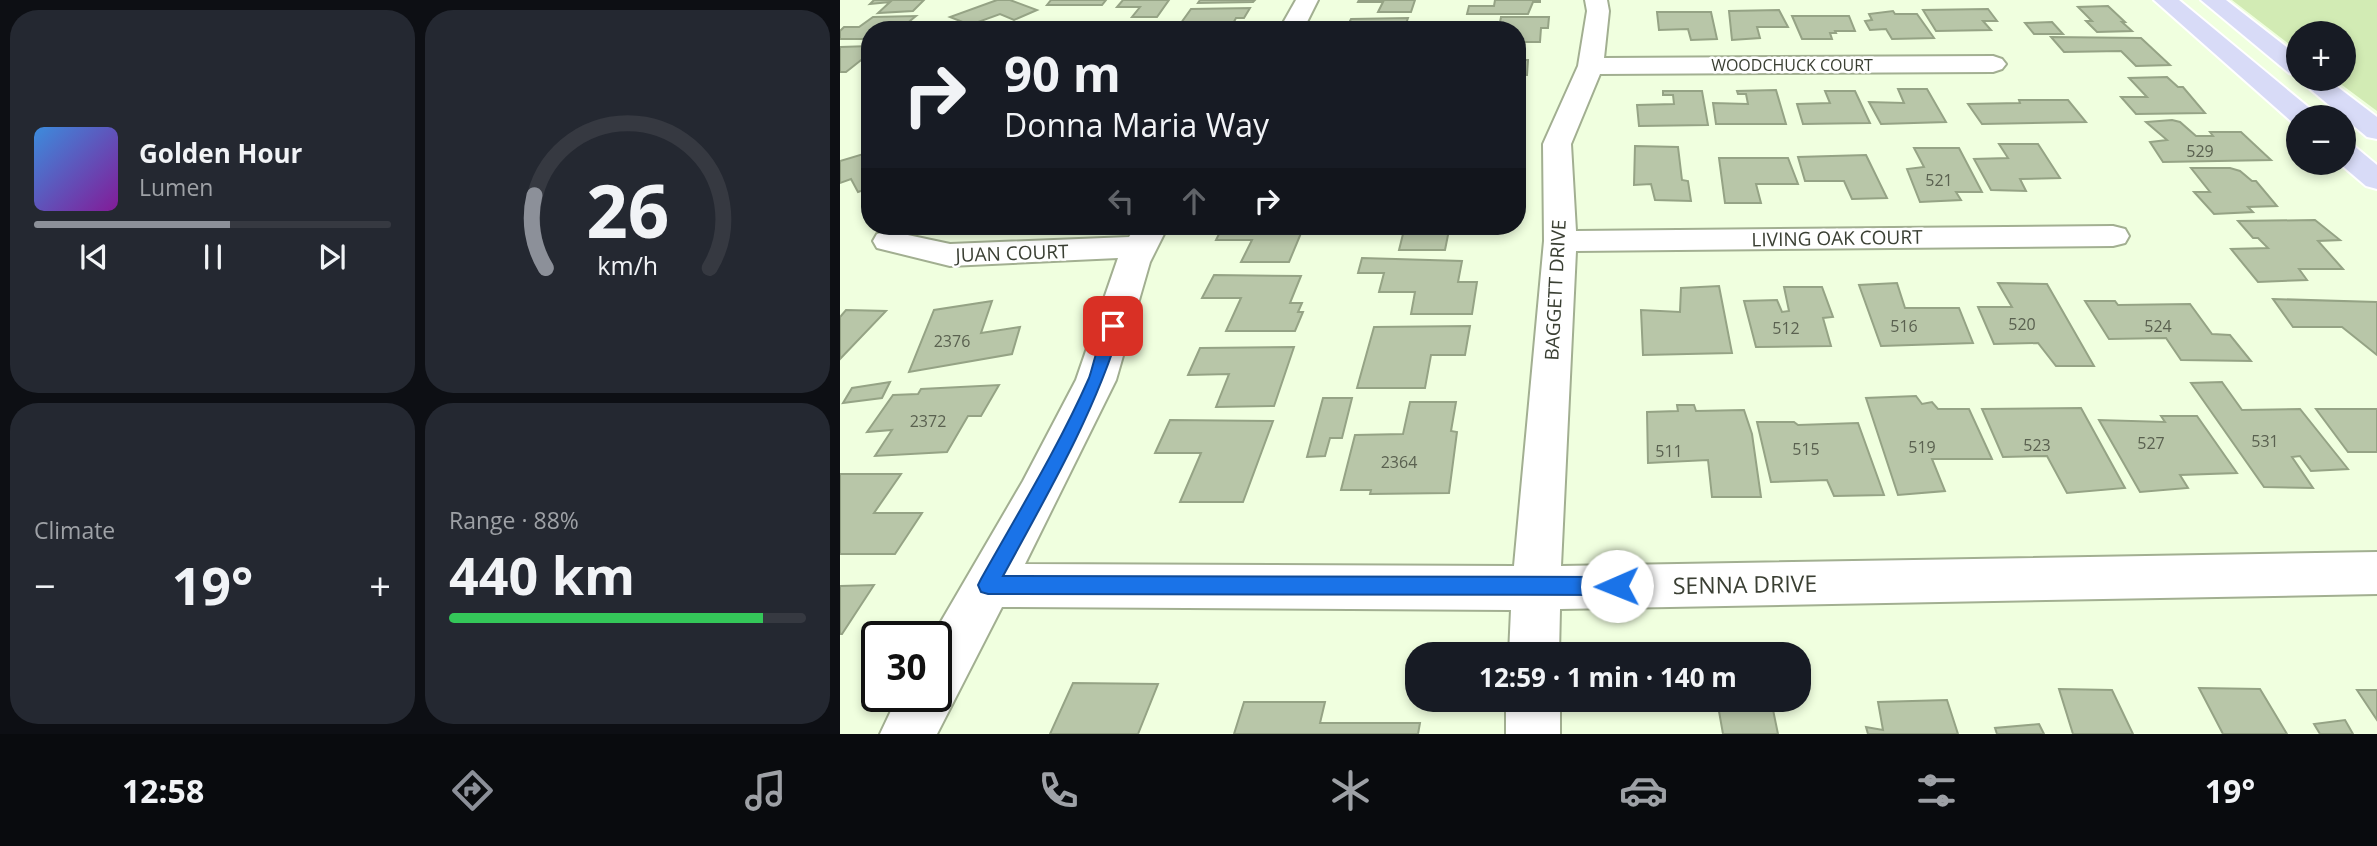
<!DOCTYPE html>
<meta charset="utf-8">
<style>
body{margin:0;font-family:"Open Sans",sans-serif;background:#242831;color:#f1f3f6;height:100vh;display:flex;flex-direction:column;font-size:26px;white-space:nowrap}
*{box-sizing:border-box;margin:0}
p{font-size:23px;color:#9ea1a6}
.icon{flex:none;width:38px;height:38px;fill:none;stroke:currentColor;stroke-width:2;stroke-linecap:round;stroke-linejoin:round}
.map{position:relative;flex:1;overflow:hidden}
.side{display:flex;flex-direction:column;gap:10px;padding:10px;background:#0d0f14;width:840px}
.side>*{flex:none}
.hud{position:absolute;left:21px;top:21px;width:665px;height:214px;border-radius:28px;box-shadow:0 4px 10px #0003;background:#171b24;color:#f1f3f6;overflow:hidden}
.tools{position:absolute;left:1446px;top:21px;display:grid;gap:14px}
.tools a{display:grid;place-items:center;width:70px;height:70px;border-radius:50%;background:#171b24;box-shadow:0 4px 10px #0003;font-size:35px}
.speed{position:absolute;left:21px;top:621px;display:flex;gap:14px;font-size:35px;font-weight:700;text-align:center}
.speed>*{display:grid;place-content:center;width:91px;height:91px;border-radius:50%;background:#171b24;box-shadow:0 4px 10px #0003;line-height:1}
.speed .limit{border:4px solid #111;border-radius:10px;background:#fff;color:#111}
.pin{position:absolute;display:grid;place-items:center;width:60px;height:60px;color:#fff;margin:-30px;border-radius:14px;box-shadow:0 4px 10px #0006}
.me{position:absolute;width:77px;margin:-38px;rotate:269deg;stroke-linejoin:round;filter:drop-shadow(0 0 5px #0008)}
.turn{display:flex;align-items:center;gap:24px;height:147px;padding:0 28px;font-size:32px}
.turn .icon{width:91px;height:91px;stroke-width:2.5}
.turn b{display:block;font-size:49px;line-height:60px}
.lanes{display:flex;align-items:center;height:66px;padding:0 28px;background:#0003;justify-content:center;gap:35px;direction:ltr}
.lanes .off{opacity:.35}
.big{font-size:52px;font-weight:700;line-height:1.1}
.side .tile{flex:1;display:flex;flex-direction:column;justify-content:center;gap:10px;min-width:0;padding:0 24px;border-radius:28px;background:#242831}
.side .dial{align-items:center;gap:0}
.dial svg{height:182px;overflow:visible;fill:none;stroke:#363941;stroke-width:7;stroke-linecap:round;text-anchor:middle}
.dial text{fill:#f1f3f6;stroke:none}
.song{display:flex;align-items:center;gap:21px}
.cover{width:84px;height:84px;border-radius:10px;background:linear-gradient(135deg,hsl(210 70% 55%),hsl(290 70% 35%))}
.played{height:7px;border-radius:4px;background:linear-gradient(90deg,#8c9099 55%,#363941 55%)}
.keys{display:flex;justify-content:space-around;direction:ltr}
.heat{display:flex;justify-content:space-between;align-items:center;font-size:38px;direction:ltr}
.charge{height:10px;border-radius:5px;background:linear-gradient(90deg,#34c759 88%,#363941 0)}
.side .tiles{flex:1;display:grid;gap:10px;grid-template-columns:repeat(2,1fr)}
.trip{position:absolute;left:565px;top:642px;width:406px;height:70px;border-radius:28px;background:#171b24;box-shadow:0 4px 10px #0003;font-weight:700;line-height:70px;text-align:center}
.tabs{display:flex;height:112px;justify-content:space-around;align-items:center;background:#090b0e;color:#9ea1a6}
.tabs .icon{width:49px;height:49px}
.tabs .current{color:#8c9099}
.tabs b{font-size:32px;color:#f1f3f6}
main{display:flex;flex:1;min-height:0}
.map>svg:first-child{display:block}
.green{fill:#d2ebb4}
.building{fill:#b8c6a8;stroke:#95a385;stroke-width:2}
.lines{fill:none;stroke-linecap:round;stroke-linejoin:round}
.minor-casing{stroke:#a2af91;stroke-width:4}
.major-casing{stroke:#fff;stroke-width:4}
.minor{fill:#fff;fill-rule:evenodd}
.major{fill:#d8dbf7;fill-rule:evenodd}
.route{fill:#1a73e8;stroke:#114b97;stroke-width:2}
.labels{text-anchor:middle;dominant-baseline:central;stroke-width:5;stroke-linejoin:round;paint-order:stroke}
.far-street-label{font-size:16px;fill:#3a3f33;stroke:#fff}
.number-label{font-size:16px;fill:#5a6150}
.street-label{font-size:19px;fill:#3a3f33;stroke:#fff}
.near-street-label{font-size:23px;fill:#3a3f33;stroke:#fff}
</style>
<main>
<section class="side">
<div class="tiles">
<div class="tile">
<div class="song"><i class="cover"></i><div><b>Golden Hour</b><p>Lumen</p></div></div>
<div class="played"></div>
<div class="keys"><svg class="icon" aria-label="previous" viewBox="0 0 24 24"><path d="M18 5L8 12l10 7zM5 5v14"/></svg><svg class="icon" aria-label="pause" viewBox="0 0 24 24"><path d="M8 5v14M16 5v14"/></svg><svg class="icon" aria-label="next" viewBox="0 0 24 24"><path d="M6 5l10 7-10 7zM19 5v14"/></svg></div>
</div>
<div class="tile dial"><svg viewBox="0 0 100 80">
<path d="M14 69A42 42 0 1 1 86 69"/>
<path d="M14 69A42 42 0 0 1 9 37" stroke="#8c9099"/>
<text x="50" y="56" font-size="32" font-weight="700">26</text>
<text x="50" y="72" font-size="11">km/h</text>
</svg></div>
<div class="tile"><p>Climate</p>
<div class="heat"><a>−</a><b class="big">19°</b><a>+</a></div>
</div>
<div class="tile"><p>Range · 88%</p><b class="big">440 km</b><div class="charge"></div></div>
</div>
</section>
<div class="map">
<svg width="1537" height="734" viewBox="0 0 1537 734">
<rect width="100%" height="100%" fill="#f0ffdf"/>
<!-- green -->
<polygon class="green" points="1392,0 1537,0 1537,111 1494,79 1503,79 1503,33 1458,33 1458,51"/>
<!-- building -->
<g class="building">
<polygon points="34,0 84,0 73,11 38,13 50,2 30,4"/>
<polygon points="157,0 170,0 197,10 174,20 160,14 130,25 110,17"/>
<polygon points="211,0 266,0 262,5 207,5"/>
<polygon points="283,0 329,0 317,17 292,17 300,7 277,7"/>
<polygon points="360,0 415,0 413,2 358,3"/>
<polygon points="519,0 575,0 571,12 538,12 543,2 518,2"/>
<polygon points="655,0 700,0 700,2 693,2 688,14 627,14 629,6 654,6"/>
<polygon points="1268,6 1285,22 1282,22 1292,31 1257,32 1246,21 1252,21 1238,7"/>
<polygon points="410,8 404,18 396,18 390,29 336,30 351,9"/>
<polygon points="1148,9 1157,21 1143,21 1151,30 1096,31 1083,10"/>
<polygon points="939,10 948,27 917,27 920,38 892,40 889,11"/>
<polygon points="1053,11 1055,14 1077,14 1094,38 1052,39 1046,29 1030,30 1025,21 1032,20 1029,14"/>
<polygon points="817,12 871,12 877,39 851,40 848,29 819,30"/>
<polygon points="76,16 59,30 30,30 30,39 0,39 0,31 4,27 19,27 33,17"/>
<polygon points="952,16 1009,16 1015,31 995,31 996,33 990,33 992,39 962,39"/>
<polygon points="661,17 709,17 708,28 701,28 700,42 677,42 677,30 648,30 659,28"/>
<polygon points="568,18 564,30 506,29 511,19"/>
<polygon points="1212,22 1223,34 1194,34 1185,23"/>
<polygon points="1211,37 1301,38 1330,65 1296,66 1281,51 1224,52"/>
<polygon points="30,46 30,53 6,72 0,72 0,47"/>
<polygon points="677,60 688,60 687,75 677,75"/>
<polygon points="1327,77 1338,87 1343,87 1365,113 1296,114 1281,97 1307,97 1289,78"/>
<polygon points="1058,89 1087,89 1106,122 1041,124 1029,102 1064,103"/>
<polygon points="936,90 946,124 876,124 873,103 908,104 906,94 898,94 897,91"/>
<polygon points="823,91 862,91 868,125 799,126 797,105 834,104 833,95 823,95"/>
<polygon points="985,91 1015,91 1030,123 963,124 957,104 990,103"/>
<polygon points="1179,100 1228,100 1246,122 1142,124 1128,104 1180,103"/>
<polygon points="1332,120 1340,122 1356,136 1373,136 1370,132 1401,132 1431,160 1323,162 1310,142 1327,140 1306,122"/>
<polygon points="1159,144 1198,144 1220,178 1180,179 1186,191 1151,190 1134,159 1168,158"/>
<polygon points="795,146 838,147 842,180 848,181 851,201 815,200 811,184 794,185"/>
<polygon points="1074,148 1119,148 1142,192 1116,192 1121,200 1080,202 1067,169 1084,167"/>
<polygon points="30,152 30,188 18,192 11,179 0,183 0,161"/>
<polygon points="1026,155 1047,198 1012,199 1004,181 965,181 958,157"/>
<polygon points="879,158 948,158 958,184 916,184 921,203 885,203"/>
<polygon points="1351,168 1390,168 1400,171 1412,181 1416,181 1437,206 1408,207 1413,212 1374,214 1354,192 1370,192"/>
<polygon points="1475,220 1500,240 1478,241 1503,269 1459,269 1467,280 1418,282 1391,249 1428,248 1418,238 1413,238 1398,221"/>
<polygon points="383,226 464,226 449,262 401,262 412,240 376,240"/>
<polygon points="565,226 651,226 651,229 609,230 605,250 559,250"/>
<polygon points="522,258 622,261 618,282 637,282 632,314 571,314 575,292 539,292 544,273 518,273"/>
<polygon points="374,275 461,276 450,303 462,303 458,312 463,312 455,331 386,331 401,298 362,298"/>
<polygon points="1057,283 1065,308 1119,308 1133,343 1041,346 1019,285"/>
<polygon points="1158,283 1207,284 1254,366 1216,366 1198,343 1154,344 1138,307 1172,307"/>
<polygon points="879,286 892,353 803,355 801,310 840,312 841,288"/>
<polygon points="944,287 982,287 993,317 983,318 991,346 916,347 904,301 937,300 942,312 949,311"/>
<polygon points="1433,299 1537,302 1537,355 1502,327 1453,327"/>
<polygon points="152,301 141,333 180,327 172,354 69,372 94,310"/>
<polygon points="1245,301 1275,301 1278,305 1350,304 1372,334 1390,335 1411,361 1341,360 1326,338 1269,339"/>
<polygon points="6,310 46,311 0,359 0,317"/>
<polygon points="630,326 625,355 591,355 585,388 517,388 534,327"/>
<polygon points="454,347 434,406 376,407 389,374 348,375 360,348"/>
<polygon points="50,382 42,398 3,403 12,388"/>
<polygon points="1382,382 1402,410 1460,409 1508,469 1471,471 1460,456 1452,457 1473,488 1424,487 1351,383"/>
<polygon points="159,385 141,416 128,416 107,452 35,456 52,430 27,432 53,395 78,394 81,389"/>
<polygon points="1076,396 1082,404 1092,402 1098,409 1129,409 1152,459 1092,459 1105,491 1058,495 1026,398"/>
<polygon points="483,398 512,398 502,438 490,438 485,456 467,457"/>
<polygon points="570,402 616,402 611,431 617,432 609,493 530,494 531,490 501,490 515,435 563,434"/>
<polygon points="837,405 854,405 856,411 904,410 912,434 921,497 872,497 868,460 808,463 807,412 838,411"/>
<polygon points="1241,408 1285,488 1227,493 1207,456 1163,457 1142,409"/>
<polygon points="1476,409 1537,409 1537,452 1508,452"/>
<polygon points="1321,416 1357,416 1397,473 1340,475 1348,488 1300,492 1259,420 1325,422"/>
<polygon points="330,420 433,421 403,502 340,502 361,453 315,453"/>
<polygon points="917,422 954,422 958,425 1018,423 1044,495 994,496 987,480 931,482"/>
<polygon points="0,474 61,474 34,513 82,513 55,554 0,554"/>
<polygon points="34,585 2,634 0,634 0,586"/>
<polygon points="233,683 318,684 298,734 210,734"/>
<polygon points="1359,688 1420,689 1447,734 1383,734"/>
<polygon points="1219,689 1272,690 1293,734 1233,734"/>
<polygon points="1517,690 1537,690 1537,720"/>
<polygon points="877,700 931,700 938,734 883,734"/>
<polygon points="1107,700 1118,734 1028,734 1026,727 1043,730 1038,702"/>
<polygon points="404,702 485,702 480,723 580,723 578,734 394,734"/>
<polygon points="1505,720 1513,734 1480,734 1474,724"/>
<polygon points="1199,724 1204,734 1157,734 1155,728"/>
</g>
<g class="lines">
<defs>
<g id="minor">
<polygon points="456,0 478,0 463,30 439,30"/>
<polygon points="745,0 767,0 769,11 764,58 1153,56 1162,59 1166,64 1162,69 1153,72 760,74 731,144 736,231 1273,226 1285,229 1289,236 1285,243 1273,246 736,251 721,566 1537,552 1537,594 720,609 719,654 669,654 671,610 162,607 97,734 40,734 58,696 96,696 96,637 92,637 183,481 236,380 278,258 110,266 37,248 33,241 37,234 49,231 110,244 289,237 296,226 328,226 310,262 276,380 185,564 674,566 704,241 703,144 738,66 747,11"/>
<rect x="666" y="700" width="54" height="34"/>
</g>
<g id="major">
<polygon points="1314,0 1339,0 1473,111 1477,117 1458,117 1458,124 1453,123"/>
<polygon points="1361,0 1386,0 1458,56 1458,76 1449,73"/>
<polygon points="1458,79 1487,79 1537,117 1537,139 1527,137"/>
<polygon points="1503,142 1513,145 1537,165 1537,189 1526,186 1499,163 1503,163"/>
</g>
</defs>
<!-- minor casing -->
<use href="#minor" class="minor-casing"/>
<!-- major casing -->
<use href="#major" class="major-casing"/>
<!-- minor -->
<use href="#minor" class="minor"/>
<!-- major -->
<use href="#major" class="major"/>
</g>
<!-- route -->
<path class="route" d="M273,320L281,326C254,415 207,495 163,576L777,577L784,580L787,586L784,592L777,595L148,594L141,592L138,585L141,579C178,513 218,448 249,378C254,365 261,324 273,320Z"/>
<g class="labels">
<!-- far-street labels -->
<g class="far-street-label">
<text x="952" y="65">WOODCHUCK COURT</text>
</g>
<!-- number labels -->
<g class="number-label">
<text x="1360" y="151">529</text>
<text x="1099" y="180">521</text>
<text x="1182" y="324">520</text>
<text x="1064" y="326">516</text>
<text x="1318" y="326">524</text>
<text x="946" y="328">512</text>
<text x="112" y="341">2376</text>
<text x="88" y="421">2372</text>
<text x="1425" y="441">531</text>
<text x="1311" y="443">527</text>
<text x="1197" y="445">523</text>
<text x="1082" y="447">519</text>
<text x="966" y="449">515</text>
<text x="829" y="451">511</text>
<text x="559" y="462">2364</text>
</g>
<!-- street labels -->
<g class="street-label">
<text transform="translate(997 238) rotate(-1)">LIVING OAK COURT</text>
<text transform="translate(172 253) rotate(-2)">JUAN COURT</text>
<text transform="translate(715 290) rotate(-87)">BAGGETT DRIVE</text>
</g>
<!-- near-street labels -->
<g class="near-street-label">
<text transform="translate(905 584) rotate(-1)">SENNA DRIVE</text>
</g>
</g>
</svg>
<div class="tools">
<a>+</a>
<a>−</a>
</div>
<div class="speed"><div class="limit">30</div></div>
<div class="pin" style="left:273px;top:326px;background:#d93025"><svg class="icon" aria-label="arrive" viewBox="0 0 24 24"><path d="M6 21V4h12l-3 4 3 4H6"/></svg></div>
<svg class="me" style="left:777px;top:586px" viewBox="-20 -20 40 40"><circle r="19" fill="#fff"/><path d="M0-13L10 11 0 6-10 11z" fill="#1a73e8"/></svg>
<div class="trip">12:59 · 1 min · 140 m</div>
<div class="hud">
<div class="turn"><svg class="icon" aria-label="right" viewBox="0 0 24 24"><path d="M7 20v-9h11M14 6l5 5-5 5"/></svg><div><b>90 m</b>Donna Maria Way</div></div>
<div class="lanes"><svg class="icon off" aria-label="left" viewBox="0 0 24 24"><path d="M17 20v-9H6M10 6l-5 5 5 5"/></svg><svg class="icon off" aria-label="ahead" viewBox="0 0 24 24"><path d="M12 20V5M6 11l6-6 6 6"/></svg><svg class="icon" aria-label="right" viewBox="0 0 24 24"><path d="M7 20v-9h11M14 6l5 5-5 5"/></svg></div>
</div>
</div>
</main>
<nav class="tabs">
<b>12:58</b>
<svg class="icon current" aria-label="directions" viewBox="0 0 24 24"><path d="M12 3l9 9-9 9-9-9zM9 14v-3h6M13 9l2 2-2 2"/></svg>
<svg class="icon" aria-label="music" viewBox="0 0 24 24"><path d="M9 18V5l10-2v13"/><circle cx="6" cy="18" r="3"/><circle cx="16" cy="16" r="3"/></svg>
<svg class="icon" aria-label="phone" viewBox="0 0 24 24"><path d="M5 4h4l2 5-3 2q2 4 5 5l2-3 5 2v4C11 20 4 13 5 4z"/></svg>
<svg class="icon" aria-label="climate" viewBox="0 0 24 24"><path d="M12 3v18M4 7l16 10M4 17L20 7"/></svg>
<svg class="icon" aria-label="car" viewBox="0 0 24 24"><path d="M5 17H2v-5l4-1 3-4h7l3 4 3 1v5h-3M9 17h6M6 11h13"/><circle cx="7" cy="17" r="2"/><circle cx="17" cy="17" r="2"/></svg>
<svg class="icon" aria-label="filters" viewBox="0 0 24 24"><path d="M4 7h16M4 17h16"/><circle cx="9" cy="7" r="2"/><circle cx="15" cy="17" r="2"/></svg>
<b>19°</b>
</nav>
